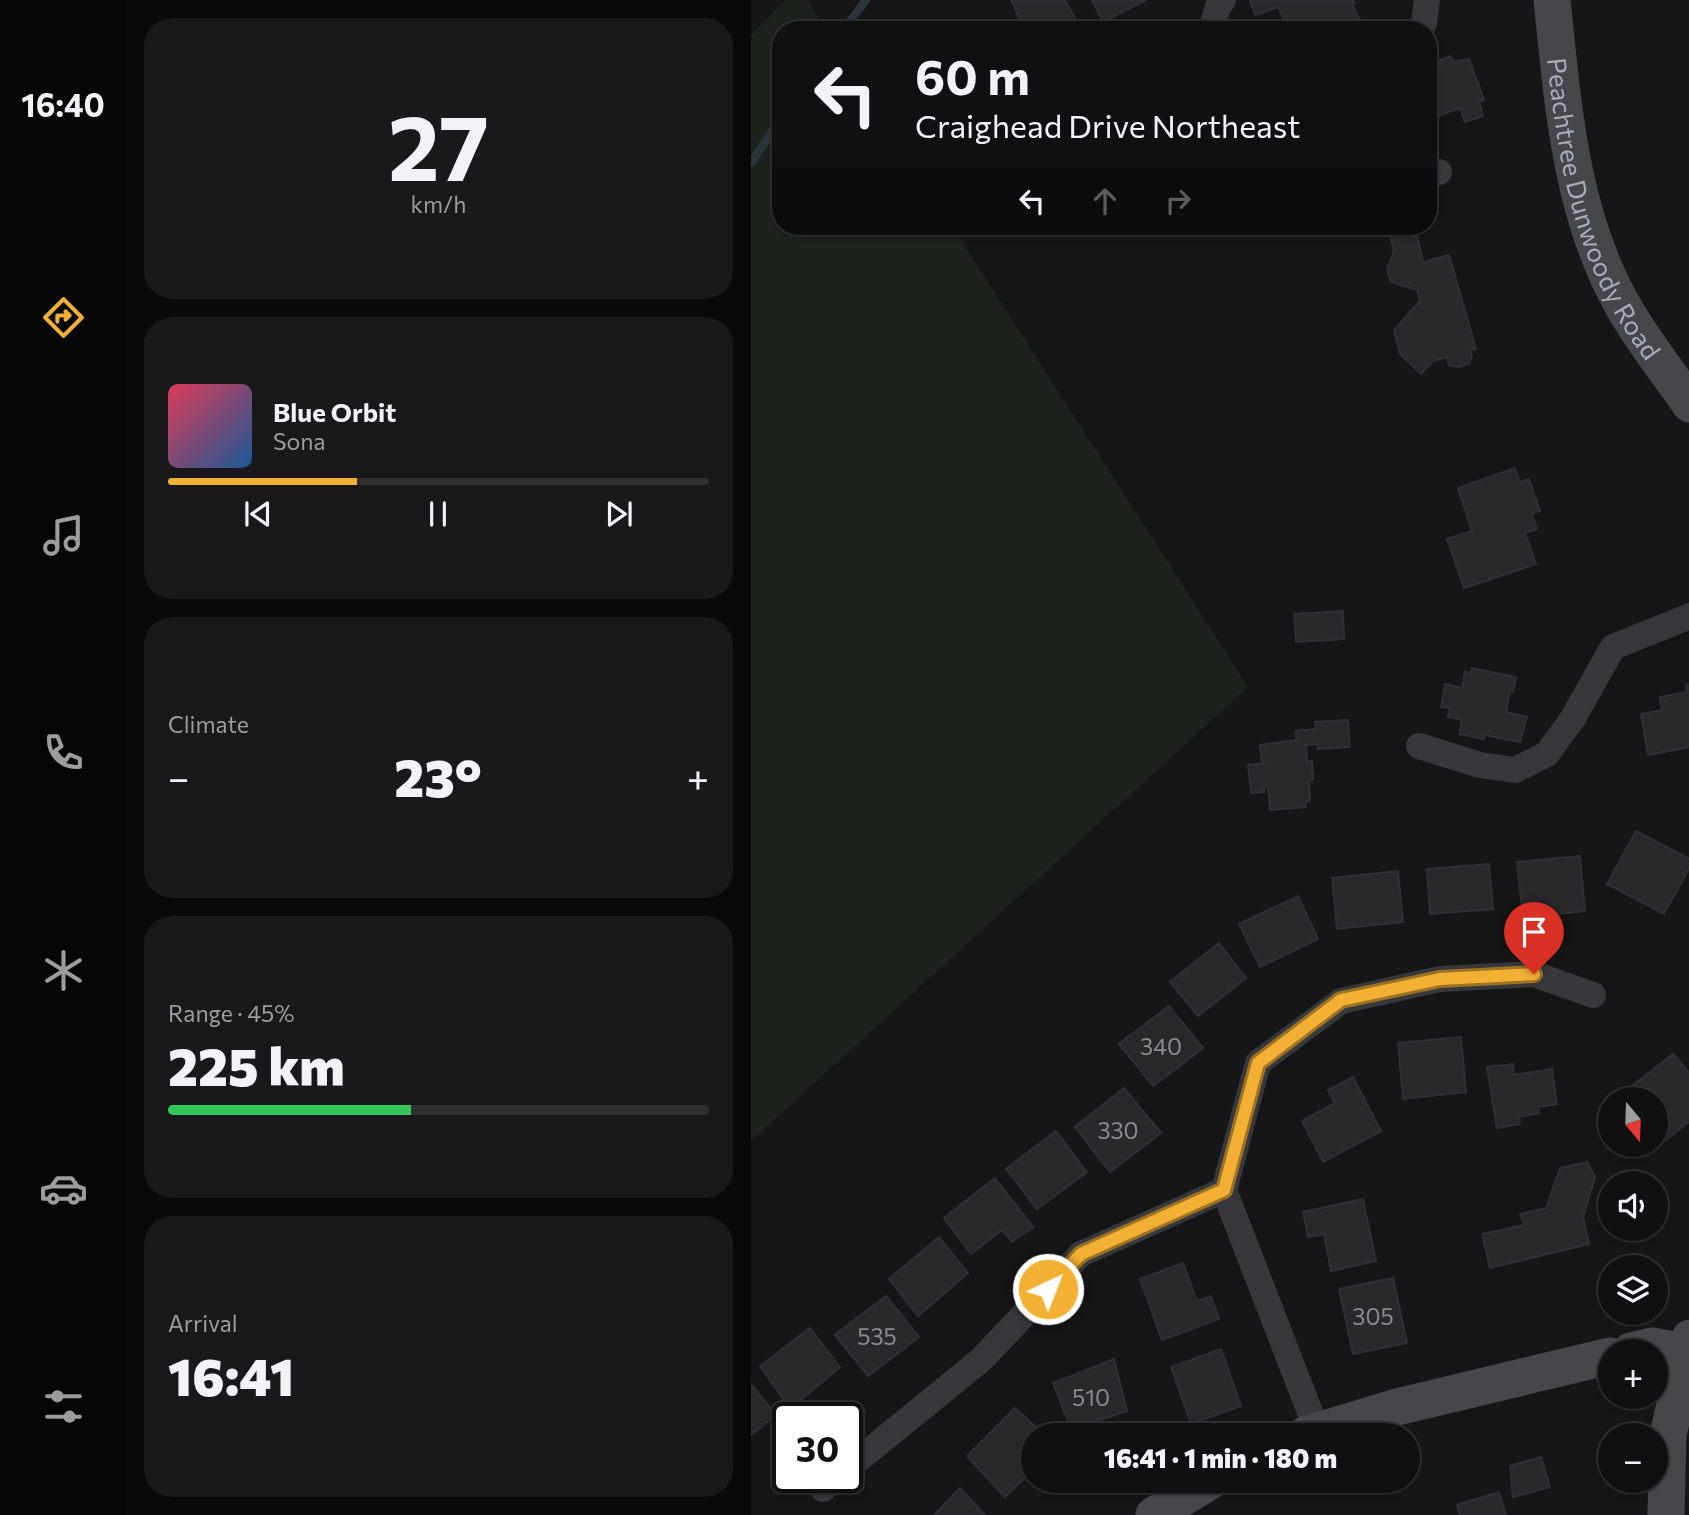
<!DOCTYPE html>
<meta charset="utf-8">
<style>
body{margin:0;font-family:Commissioner,sans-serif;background:#19191b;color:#f1f3f6;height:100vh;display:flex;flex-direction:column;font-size:26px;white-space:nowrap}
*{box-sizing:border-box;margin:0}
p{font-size:23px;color:#9c9d9f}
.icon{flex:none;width:38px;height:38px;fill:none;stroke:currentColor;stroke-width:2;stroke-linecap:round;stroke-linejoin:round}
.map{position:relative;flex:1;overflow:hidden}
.panel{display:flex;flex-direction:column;gap:18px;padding:18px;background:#09090a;width:625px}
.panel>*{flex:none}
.banner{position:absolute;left:21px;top:21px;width:665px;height:214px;border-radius:28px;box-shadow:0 2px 5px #0004,0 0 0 2px #303032;background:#101012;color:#f1f3f6;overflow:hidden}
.needle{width:46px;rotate:161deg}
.tools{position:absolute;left:847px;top:1087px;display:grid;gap:14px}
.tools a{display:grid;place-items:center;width:70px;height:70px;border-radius:50%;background:#101012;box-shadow:0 2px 5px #0004,0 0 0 2px #303032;font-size:35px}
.speed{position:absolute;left:21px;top:1402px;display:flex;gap:14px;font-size:35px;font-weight:700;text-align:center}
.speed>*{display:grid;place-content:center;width:91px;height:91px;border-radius:50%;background:#101012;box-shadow:0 2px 5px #0004,0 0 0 2px #303032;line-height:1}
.speed .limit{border:4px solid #111;border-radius:10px;background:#fff;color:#111}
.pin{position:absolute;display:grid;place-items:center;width:60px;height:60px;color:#fff;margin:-72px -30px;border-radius:50% 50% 50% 0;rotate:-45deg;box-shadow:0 0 7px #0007}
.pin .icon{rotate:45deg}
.me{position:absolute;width:77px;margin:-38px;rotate:43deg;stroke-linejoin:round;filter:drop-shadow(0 0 5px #0008)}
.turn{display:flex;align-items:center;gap:24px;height:147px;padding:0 28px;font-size:32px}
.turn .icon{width:91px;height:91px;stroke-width:2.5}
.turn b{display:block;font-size:49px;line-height:60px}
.lanes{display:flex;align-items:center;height:66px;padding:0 28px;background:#0003;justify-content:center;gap:35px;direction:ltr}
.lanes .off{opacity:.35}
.big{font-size:52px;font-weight:800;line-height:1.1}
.panel .card{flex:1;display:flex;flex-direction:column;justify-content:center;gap:10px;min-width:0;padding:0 24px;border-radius:28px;background:#19191b}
.panel .dial{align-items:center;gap:0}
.dial b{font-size:91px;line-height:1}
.song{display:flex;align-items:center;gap:21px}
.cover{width:84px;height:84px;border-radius:10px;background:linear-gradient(135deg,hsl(350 70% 55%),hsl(210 70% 35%))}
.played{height:7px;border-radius:4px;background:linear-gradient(90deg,#f2b134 35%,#303032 35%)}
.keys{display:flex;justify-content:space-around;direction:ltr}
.heat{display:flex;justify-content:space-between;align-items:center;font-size:38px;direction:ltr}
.charge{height:10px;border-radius:5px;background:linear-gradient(90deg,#34c759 45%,#303032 0)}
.trip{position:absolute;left:270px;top:1423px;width:399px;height:70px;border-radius:35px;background:#101012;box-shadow:0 2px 5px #0004,0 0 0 2px #303032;font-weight:800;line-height:70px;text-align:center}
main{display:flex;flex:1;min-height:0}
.tabs{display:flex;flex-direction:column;width:126px;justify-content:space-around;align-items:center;background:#060607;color:#9c9d9f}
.tabs .icon{width:49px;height:49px}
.tabs .on{color:#f2b134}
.tabs b{font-size:32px;color:#f1f3f6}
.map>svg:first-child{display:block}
.green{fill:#1c231d}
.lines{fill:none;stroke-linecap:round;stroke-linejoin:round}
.stream{stroke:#2c353c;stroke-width:8}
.building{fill:#29292c;stroke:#303034;stroke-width:2}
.street{stroke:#37383d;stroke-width:26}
.secondary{stroke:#45474d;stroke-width:37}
.route-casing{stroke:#9d7322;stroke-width:18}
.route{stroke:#f2b134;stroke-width:12}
.labels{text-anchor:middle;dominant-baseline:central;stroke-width:7;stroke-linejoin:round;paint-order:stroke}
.number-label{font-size:23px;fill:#888b94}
.street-label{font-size:26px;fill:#a8adb8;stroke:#111113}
</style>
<main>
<nav class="tabs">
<b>16:40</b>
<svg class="icon on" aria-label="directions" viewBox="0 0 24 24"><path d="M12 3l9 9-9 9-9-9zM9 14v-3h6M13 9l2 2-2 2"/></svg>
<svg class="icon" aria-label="music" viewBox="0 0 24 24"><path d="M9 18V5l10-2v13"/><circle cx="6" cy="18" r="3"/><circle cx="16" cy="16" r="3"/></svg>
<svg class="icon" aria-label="phone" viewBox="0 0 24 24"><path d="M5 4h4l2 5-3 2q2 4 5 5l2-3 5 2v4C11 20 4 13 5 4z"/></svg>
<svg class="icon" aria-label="climate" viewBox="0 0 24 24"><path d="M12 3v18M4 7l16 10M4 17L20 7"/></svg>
<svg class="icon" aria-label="car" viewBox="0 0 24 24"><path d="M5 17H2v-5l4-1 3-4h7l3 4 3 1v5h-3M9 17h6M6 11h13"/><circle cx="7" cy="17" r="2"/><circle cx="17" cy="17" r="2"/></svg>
<svg class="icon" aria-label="filters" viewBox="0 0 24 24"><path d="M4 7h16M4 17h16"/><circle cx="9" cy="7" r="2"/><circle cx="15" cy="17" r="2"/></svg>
</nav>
<section class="panel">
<div class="card dial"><b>27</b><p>km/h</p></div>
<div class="card">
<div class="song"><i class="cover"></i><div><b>Blue Orbit</b><p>Sona</p></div></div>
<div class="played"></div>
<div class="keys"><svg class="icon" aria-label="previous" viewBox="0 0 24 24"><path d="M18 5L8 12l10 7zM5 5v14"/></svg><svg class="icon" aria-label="pause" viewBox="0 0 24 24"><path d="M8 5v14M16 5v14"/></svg><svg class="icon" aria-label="next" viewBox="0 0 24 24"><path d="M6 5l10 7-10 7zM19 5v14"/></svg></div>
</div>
<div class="card"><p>Climate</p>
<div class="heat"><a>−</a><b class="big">23°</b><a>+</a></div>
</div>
<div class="card"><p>Range · 45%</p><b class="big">225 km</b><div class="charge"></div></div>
<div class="card"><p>Arrival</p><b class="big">16:41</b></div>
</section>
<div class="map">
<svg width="939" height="1515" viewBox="0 0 939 1515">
<rect width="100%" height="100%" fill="#161618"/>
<!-- green -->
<polygon class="green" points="34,0 56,0 75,30 30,30 30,226 201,226 497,687 0,1141 0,35"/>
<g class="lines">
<!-- stream -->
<g class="stream">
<polyline points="92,30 115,0"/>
<polyline points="0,163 30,118"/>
</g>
</g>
<!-- building -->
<g class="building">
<polygon points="260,0 314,0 330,30 278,30 274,22 269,20"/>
<polygon points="341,0 395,0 352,22"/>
<polygon points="499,0 602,0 604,3 601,5 609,20 590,30 538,30 527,7 504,15"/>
<polygon points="700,56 702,62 718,59 733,100 728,102 732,116 714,122 709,108 687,116 677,87 677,66 682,64 689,66 687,61"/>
<polygon points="637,226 664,226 672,262 698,255 725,349 719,350 721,356 718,364 707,367 698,365 696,357 682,361 670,374 649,354 643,330 669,301 666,290 640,282 636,269 643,251"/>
<polygon points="764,468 769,482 778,479 789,511 781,514 786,529 774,533 785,564 713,588 696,539 721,531 707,488"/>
<polygon points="592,611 593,639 545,642 543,614"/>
<polygon points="721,668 765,677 762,692 759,691 755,712 776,717 769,742 734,735 733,739 708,734 711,720 697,717 699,708 690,707 694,684 711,688 714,672 720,673"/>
<polygon points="939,684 939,747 897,755 890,714 911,710 909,697 936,692 935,685"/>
<polygon points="597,720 599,747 567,749 566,744 555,745 556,762 561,761 562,780 558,781 559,801 555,801 555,807 519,810 517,786 513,787 513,792 500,793 497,765 515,763 511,763 509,745 545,740 545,731 565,729 564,722"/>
<polygon points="885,831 939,859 939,867 913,914 856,884"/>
<polygon points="829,856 834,911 772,917 766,862"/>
<polygon points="738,864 742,909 679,914 676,869"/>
<polygon points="647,871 652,922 586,929 581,878"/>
<polygon points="547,896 567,939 509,967 488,924"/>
<polygon points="468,943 495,978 447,1016 419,982"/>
<polygon points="418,1006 452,1048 402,1086 368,1044"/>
<polygon points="710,1037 715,1092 652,1099 647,1043"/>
<polygon points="922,1054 939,1074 939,1121 911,1143 905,1136 905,1099 875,1099 871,1094"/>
<polygon points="762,1064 763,1075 801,1069 806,1104 787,1107 788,1113 768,1117 769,1124 746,1128 736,1067"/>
<polygon points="602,1077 630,1131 572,1162 551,1121 584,1103 577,1090"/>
<polygon points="373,1088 410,1133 359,1172 324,1127"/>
<polygon points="305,1131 336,1172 286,1209 255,1169"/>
<polygon points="836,1162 844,1177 832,1217 838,1244 739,1268 731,1234 773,1225 769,1214 795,1208 809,1168"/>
<polygon points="244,1178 282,1227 261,1242 251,1230 220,1254 193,1218"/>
<polygon points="612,1199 625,1261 580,1271 573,1234 557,1237 552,1212"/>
<polygon points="188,1237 217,1273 167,1316 138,1279"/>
<polygon points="432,1263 446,1301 460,1296 468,1319 411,1340 389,1279"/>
<polygon points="642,1278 656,1343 602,1354 588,1289"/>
<polygon points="135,1296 168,1337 117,1376 84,1335"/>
<polygon points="59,1328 89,1367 39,1409 9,1366"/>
<polygon points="470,1349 490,1406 440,1424 420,1367"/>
<polygon points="363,1359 376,1411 320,1429 302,1383"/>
<polygon points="0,1384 25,1415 0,1435"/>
<polygon points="264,1408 294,1435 282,1435 282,1470 254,1497 216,1456"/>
<polygon points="790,1457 799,1487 762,1497 759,1466"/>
<polygon points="209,1488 234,1515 183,1515"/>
<polygon points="748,1492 755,1515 709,1515 706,1505"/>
</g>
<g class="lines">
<!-- street -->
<g class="street">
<polyline points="460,30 467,7 472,0"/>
<polyline points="668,30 673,23 676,0"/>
<polyline points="677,176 688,172"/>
<polyline points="668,746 729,765 764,770 796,754 822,718 862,647 939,616"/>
<polyline points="566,1430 473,1190 507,1063 590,1001 689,979 783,974 842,995"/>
<polyline points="96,1469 231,1359 330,1254 473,1190"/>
<polyline points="72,1489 86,1477"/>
</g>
<!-- secondary -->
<g class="secondary">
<path id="s1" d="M801,0C812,104 819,213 872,306C891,340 917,372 939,404"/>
<polyline points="880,1351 901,1346 934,1352"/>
<polyline points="554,1435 646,1407 859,1356"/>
<polyline points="403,1515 461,1480"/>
<polyline points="915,1515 917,1435 939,1338"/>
</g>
</g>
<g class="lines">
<defs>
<polyline id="route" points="297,1289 330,1254 473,1190 507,1063 590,1000 689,979 783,974"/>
</defs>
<!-- route casing -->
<use href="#route" class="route-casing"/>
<!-- route -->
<use href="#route" class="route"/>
</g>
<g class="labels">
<!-- number labels -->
<g class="number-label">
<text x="410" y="1046">340</text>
<text x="367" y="1130">330</text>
<text x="622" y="1316">305</text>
<text x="126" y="1336">535</text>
<text x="340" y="1397">510</text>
</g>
<!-- street labels -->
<g class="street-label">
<text stroke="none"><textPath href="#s1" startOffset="217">Peachtree Dunwoody Road</textPath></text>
</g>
</g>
</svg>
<div class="tools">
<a><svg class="needle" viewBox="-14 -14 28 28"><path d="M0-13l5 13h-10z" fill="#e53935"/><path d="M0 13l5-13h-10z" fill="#9c9d9f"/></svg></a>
<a><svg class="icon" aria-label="sound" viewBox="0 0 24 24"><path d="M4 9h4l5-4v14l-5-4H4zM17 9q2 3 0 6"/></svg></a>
<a><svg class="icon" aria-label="layers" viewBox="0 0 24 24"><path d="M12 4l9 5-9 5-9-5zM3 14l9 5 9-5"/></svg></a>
<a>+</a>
<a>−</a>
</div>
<div class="speed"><div class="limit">30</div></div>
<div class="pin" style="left:783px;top:974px;background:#d93025"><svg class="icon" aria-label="arrive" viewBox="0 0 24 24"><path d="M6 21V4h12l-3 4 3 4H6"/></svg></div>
<svg class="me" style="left:297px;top:1289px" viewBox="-20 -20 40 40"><circle r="17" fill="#f2b134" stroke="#fff" stroke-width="3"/><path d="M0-11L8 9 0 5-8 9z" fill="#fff"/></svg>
<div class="trip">16:41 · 1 min · 180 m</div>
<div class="banner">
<div class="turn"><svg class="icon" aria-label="left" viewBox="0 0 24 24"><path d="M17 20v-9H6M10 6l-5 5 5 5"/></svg><div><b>60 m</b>Craighead Drive Northeast</div></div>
<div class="lanes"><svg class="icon" aria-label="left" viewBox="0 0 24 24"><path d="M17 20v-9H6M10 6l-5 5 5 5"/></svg><svg class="icon off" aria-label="ahead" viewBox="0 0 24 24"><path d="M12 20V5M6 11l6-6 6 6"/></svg><svg class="icon off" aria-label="right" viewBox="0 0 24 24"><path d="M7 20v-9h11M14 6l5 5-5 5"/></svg></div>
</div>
</div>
</main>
